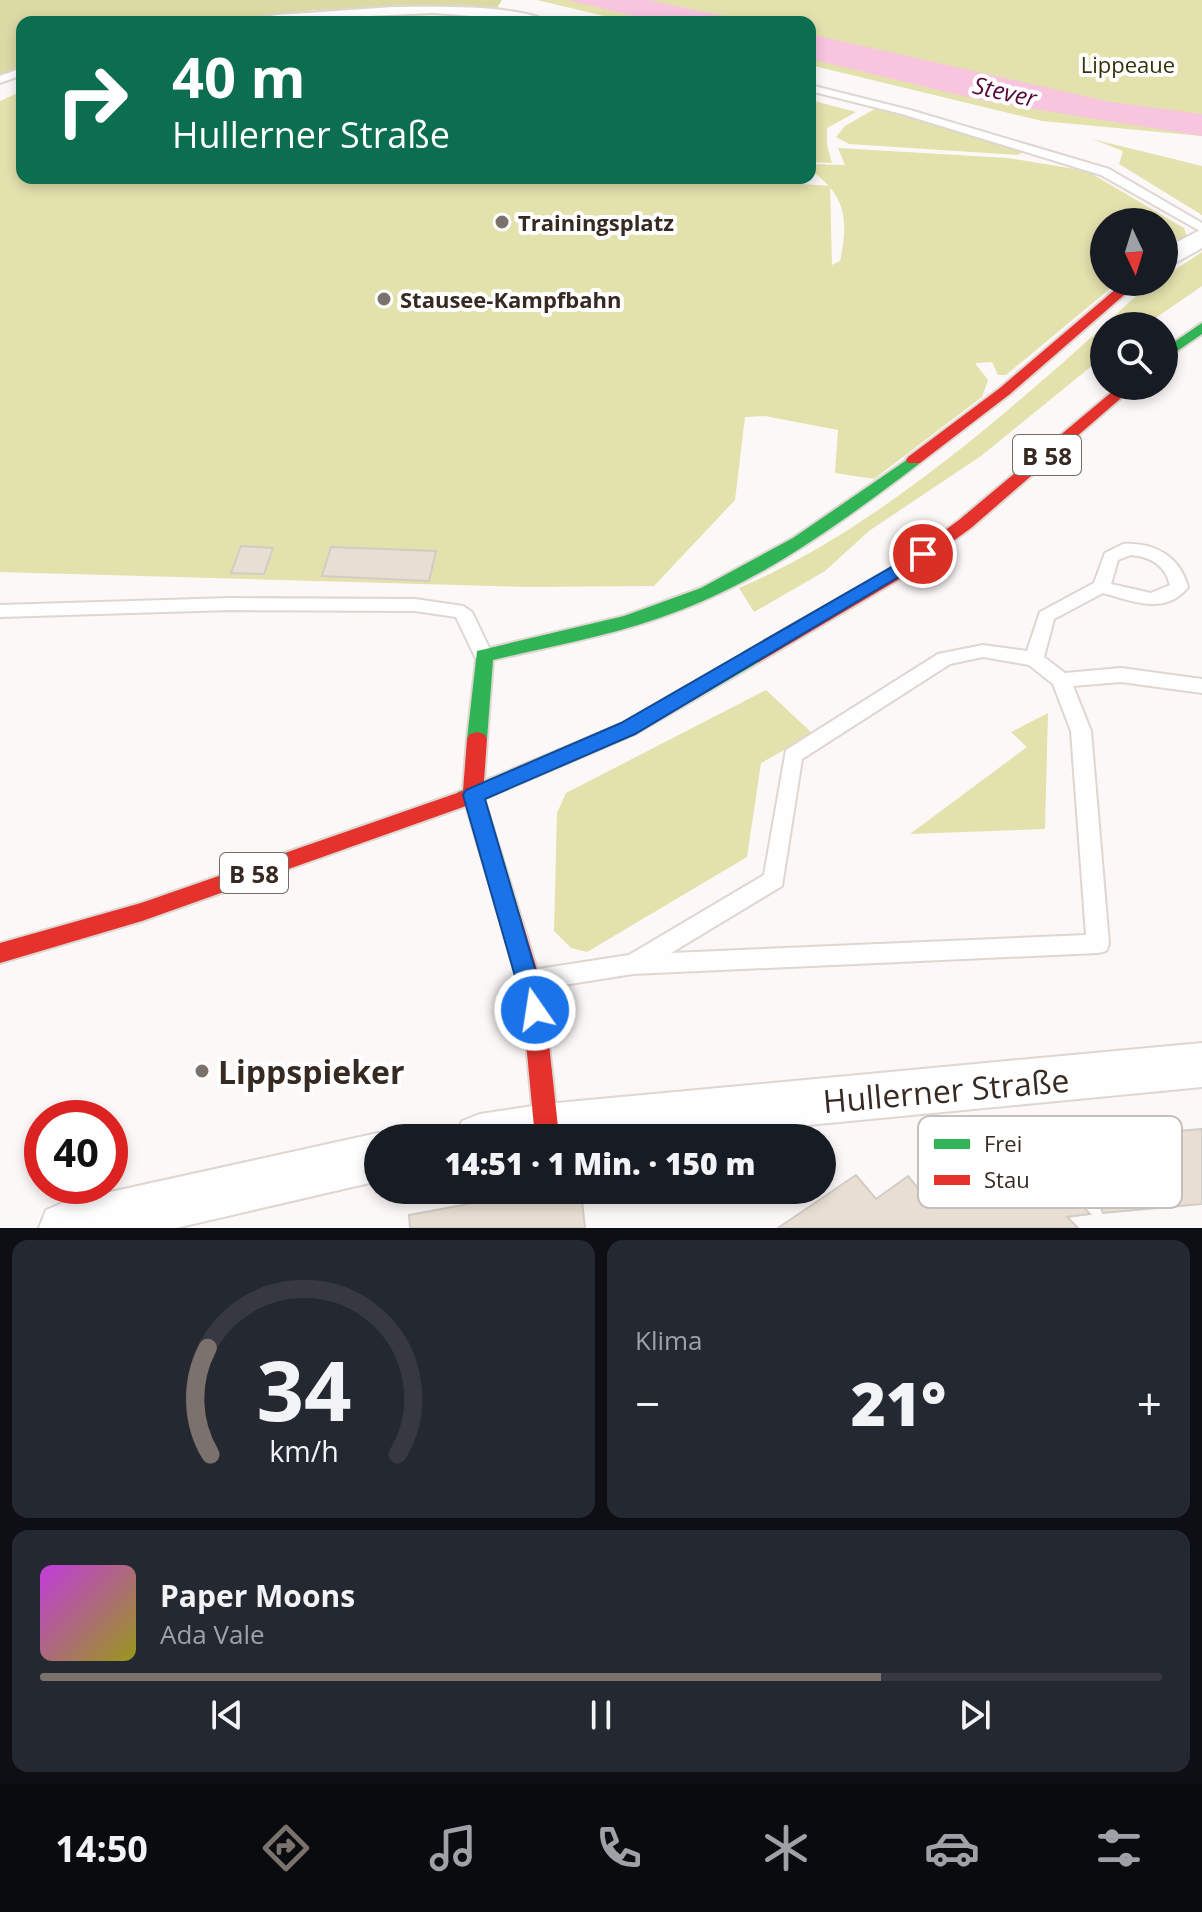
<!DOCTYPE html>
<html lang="de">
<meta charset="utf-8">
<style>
body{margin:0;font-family:"Open Sans",sans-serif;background:#242831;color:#f1f3f6;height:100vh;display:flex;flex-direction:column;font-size:30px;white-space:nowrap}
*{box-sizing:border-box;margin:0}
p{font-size:26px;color:#9ea1a6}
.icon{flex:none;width:44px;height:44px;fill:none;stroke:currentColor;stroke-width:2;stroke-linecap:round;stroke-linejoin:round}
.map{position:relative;height:1228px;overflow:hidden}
.drawer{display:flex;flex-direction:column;gap:12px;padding:12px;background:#0d0f14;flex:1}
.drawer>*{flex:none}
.hud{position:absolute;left:16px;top:16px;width:800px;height:168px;border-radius:16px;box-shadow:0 4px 12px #0003;background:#0b6e4f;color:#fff;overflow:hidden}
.needle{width:52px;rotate:176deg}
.controls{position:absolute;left:1090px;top:208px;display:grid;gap:16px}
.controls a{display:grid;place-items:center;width:88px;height:88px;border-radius:50%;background:#171b24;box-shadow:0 4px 12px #0003;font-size:40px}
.speed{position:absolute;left:24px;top:1100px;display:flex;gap:16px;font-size:40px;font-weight:700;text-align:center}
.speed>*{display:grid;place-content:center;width:104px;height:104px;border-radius:50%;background:#171b24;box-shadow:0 4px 12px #0003;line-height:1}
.speed .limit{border:12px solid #d22;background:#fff;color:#111}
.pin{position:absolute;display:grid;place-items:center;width:68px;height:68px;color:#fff;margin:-34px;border:4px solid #fff;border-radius:50%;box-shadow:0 2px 8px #0007}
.me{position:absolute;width:88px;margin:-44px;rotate:347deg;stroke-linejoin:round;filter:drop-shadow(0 0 6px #0008)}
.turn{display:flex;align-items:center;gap:28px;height:168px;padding:0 24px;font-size:36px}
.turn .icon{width:104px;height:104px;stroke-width:2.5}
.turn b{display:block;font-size:56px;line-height:68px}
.big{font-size:60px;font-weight:800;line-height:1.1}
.drawer .card{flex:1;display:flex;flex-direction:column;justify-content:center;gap:12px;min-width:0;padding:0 28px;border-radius:16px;background:#242831}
.drawer .dial{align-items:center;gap:0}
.dial svg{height:208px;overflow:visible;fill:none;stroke:#363941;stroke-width:7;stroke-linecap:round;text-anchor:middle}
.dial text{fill:#f1f3f6;stroke:none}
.song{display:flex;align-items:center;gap:24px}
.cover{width:96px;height:96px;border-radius:12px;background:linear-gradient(135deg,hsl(290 70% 55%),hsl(60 70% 35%))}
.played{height:8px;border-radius:4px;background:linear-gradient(90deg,#7c726d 75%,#363941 75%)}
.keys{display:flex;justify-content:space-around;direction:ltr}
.heat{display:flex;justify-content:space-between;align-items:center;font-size:44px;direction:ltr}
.drawer .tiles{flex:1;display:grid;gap:12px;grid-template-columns:1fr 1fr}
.card:last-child{grid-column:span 2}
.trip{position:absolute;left:364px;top:1124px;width:472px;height:80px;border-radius:40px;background:#171b24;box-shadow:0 4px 12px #0003;font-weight:800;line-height:80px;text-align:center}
.tabs{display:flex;height:128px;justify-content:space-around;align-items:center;background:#090b0e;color:#9ea1a6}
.tabs .icon{width:56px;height:56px}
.tabs .on{color:#7c726d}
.tabs b{font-size:36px;color:#f1f3f6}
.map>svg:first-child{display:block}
.green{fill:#e3e1ac}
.forest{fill:#dbd9a4}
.water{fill:#f8c5df}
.building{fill:#e8dfd2;stroke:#d2ccc6;stroke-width:2}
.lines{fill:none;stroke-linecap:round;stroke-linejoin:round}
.lane-casing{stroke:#ded6d1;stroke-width:4}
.street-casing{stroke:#ded6d1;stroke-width:4}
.fast-casing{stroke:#ded6d1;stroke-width:4}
.jam-casing{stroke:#ded6d1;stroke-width:4}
.lane{fill:#fffefe;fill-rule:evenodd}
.street{fill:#fffefe;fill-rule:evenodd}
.fast{fill:#30b455;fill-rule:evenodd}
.jam{fill:#e5322d;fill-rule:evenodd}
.route{fill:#1a73e8;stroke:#114b97;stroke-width:2}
.poi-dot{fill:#7c726d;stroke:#fff;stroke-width:3}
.labels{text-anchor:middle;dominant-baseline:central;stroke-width:8;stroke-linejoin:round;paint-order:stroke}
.far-park-label{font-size:22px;fill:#333309;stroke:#fff}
.far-poi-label{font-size:22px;font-weight:bold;fill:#372a23;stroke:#fff;text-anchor:start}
.far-water-label{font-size:24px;font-style:italic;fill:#570b3d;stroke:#fff}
.shield{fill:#fff;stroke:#736a65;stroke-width:2}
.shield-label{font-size:24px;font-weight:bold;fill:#372a23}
.near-poi-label{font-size:32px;font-weight:bold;fill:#372a23;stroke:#fff;text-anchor:start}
.near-street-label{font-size:32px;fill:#372a23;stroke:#fff}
.key{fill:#fff;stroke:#c3bfbd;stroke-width:2}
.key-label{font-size:22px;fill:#372a23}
</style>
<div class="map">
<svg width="1202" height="1228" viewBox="0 0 1202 1228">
<rect width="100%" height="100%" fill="#fcf8f7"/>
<!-- green -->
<g class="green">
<polygon points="537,0 1202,0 1202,136 1042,121 810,65 810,22 629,22"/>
<path d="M22,91V178H772V182L830,186L832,265L840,261C849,220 846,195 810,170V164L845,165L838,148L1008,158L1087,171L1184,228L1187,236L1164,251V222H1104V282H1118L1006,375H998L992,362L975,363L988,380L982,397L874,479L835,473L838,430L765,416L745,417L735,500L654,586L527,587L0,572V101Z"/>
<polygon points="810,100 856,112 827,128 827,145 832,163 810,162"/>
<polygon points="878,107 1027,150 1018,155 849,144 836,137 845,126"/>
<polygon points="1092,139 1202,166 1202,215 1119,164 1123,151"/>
<path d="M1202,252V286L1144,326H1104C1119,313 1144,283 1164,282V277Z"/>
<path d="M1104,326V356L981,456L869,531L825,571L754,612L739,588C871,532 997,422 1104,326Z"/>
<polygon points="766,690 813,734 761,763 747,857 587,952 571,948 554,931 557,813 566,793"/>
<polygon points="1048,713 1045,829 910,834 1027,747 1011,732"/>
</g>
<!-- forest -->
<polygon class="forest" points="0,0 502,0 497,8 314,10 224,22 22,22 22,68 0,77"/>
<!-- water -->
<g class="water">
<polygon points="567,0 648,0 753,22 658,22"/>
<polygon points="810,34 1111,102 1202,114 1202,136 984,101 810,59"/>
</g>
<!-- building -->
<g class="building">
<polygon points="241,546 273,548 264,574 231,573"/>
<polygon points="331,547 436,551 429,581 322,576"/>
<polygon points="1202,1129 1202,1204 1103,1213 1074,1139"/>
<polygon points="1033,1152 1090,1214 1067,1217 1078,1228 778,1228 856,1175 876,1199 908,1176 917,1187 950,1164 967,1184 1004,1158 1024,1179"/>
<polygon points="581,1191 585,1228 410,1228 409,1215 500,1198"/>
</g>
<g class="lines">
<defs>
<g id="lane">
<path d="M394,7C431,7 519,4 549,22L434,13L237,22L277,15Z"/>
<polygon points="22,68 22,75 0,83 0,76"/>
<polygon points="810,85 910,110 1109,169 1202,223 1202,232 1101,175 902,114 810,91"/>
<path d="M1123,544C1155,542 1180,557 1188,587C1166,616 1132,601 1103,593L1054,619L1044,657L1065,673L1121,668L1202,679V693L1121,682L1073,686L1091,731L1109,944L1106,951L1098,953L633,974L532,990L524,987L521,980L524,973L532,970L629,955L764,875L786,750L938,654L983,645L1027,651L1040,612L1094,583L1105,553ZM1131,555C1151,557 1165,565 1170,585L1151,593L1111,584L1118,560ZM983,657L1029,665L1053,684L1071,731L1086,935L671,953L782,886L802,759L950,664Z"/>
<polygon points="231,598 415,599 463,606 472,612 493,656 491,661 477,661 456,617 415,611 231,610 0,617 0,605"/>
</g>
<g id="street">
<polygon points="1202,229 1202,248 1164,269 1164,249"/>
<polygon points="1202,1043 1202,1087 674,1138 455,1138 462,1121 480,1114 546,1104"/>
<polygon points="378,1133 391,1138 378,1138 378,1181 176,1228 39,1228 46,1210 65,1202"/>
</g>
<g id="fast">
<polygon points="1202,323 1202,334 1164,360 1164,349"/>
<path d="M914,455L920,457L922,460L920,463C845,520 769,576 681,610C621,634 556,645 493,660L487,739L484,744H470L467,739L477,651L624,616L701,588L793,538Z"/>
<polygon points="752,650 761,657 759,662 635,734 472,804 465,806 458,804 455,798 458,792 621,724"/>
</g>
<g id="jam">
<polygon points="1124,282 1139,282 1010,394 920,463 908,463 906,460 908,457 1000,388"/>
<polygon points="1119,386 1135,386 971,528 908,574 759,662 745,662 743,657 745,652 896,566 959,520"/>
<polygon points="477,732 484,734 487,739 483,795 543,989 558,1127 555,1135 548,1138 537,1135 534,1127 521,989 466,806 142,921 0,963 0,943 141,903 463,791 467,739 470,734"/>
</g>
</defs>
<!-- lane casing -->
<use href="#lane" class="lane-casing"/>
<!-- street casing -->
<use href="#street" class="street-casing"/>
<!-- fast casing -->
<use href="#fast" class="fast-casing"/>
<!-- jam casing -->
<use href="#jam" class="jam-casing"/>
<!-- lane -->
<use href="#lane" class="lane"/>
<!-- street -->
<use href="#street" class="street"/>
<!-- fast -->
<use href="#fast" class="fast"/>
<!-- jam -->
<use href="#jam" class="jam"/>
</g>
<!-- route -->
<polygon class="route" points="923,549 932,554 930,558 635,734 485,799 547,1010 544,1018 535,1021 527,1018 463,795 466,790 621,723"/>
<!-- markers -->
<g class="poi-dot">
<circle cx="502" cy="222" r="8"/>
<circle cx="384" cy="299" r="8"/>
<circle cx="202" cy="1071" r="8"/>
</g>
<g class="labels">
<!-- far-park labels -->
<g class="far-park-label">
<text x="1128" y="64">Lippeaue</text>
</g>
<!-- far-poi labels -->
<g class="far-poi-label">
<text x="518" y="222">Trainingsplatz</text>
<text x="400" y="299">Stausee-Kampfbahn</text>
</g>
<!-- far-water labels -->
<g class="far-water-label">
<text transform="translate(1005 91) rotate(13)">Stever</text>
</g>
<!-- shield labels -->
<g class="shield">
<rect x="1013" y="435" width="68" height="40" rx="6"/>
<rect x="220" y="853" width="68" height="40" rx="6"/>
</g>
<g class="shield-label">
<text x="1047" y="455">B 58</text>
<text x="254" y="873">B 58</text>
</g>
<!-- near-poi labels -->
<g class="near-poi-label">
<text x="218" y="1071">Lippspieker</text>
</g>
<!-- near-street labels -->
<g class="near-street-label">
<text transform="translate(946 1090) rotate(-5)">Hullerner Straße</text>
</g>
</g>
<!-- legend -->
<rect x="918" y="1116" width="264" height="92" rx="12" class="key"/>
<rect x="934" y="1139" width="36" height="10" fill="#30b455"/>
<rect x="934" y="1175" width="36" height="10" fill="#e5322d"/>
<g class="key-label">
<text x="984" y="1152">Frei</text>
<text x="984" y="1188">Stau</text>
</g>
</svg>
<div class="controls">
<a><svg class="needle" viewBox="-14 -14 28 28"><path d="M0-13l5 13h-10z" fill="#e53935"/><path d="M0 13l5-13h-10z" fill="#9ea1a6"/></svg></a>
<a><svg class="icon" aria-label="search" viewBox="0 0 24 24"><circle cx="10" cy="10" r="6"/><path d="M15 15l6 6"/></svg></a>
</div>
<div class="speed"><div class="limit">40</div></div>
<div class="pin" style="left:923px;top:554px;background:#d93025"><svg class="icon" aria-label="arrive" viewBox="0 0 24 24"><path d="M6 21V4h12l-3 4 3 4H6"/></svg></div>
<svg class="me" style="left:535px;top:1010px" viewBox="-20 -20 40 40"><circle r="17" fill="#1a73e8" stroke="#fff" stroke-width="3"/><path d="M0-11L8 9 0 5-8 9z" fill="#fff"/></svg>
<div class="trip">14:51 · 1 Min. · 150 m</div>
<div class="hud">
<div class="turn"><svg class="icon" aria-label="right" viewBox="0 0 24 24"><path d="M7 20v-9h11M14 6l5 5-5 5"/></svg><div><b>40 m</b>Hullerner Straße</div></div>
</div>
</div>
<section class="drawer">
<div class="tiles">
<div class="card dial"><svg viewBox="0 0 100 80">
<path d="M14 69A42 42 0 1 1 86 69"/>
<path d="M14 69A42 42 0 0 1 13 28" stroke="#7c726d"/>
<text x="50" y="56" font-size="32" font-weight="700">34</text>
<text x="50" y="72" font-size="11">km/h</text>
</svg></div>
<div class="card"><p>Klima</p>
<div class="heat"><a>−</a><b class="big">21°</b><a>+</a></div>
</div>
<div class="card">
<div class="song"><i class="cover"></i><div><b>Paper Moons</b><p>Ada Vale</p></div></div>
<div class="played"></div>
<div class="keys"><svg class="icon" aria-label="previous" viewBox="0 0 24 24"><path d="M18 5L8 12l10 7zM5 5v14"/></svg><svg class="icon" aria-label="pause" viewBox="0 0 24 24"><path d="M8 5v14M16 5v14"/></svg><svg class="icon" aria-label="next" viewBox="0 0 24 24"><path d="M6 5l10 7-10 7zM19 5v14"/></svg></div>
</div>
</div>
</section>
<nav class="tabs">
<b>14:50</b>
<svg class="icon on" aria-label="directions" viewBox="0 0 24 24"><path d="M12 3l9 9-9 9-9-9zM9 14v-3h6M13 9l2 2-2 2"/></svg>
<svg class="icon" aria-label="music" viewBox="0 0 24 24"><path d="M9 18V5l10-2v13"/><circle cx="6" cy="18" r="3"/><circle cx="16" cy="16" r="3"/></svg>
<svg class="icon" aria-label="phone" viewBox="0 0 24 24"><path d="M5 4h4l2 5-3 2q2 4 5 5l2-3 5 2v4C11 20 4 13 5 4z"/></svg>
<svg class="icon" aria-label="climate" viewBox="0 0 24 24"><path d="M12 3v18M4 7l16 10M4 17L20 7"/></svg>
<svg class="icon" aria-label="car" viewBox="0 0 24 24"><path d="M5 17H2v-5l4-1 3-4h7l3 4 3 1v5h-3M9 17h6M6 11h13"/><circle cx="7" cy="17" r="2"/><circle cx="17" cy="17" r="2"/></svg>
<svg class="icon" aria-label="filters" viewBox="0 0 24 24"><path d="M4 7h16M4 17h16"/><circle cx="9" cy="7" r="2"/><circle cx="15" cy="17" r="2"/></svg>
</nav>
